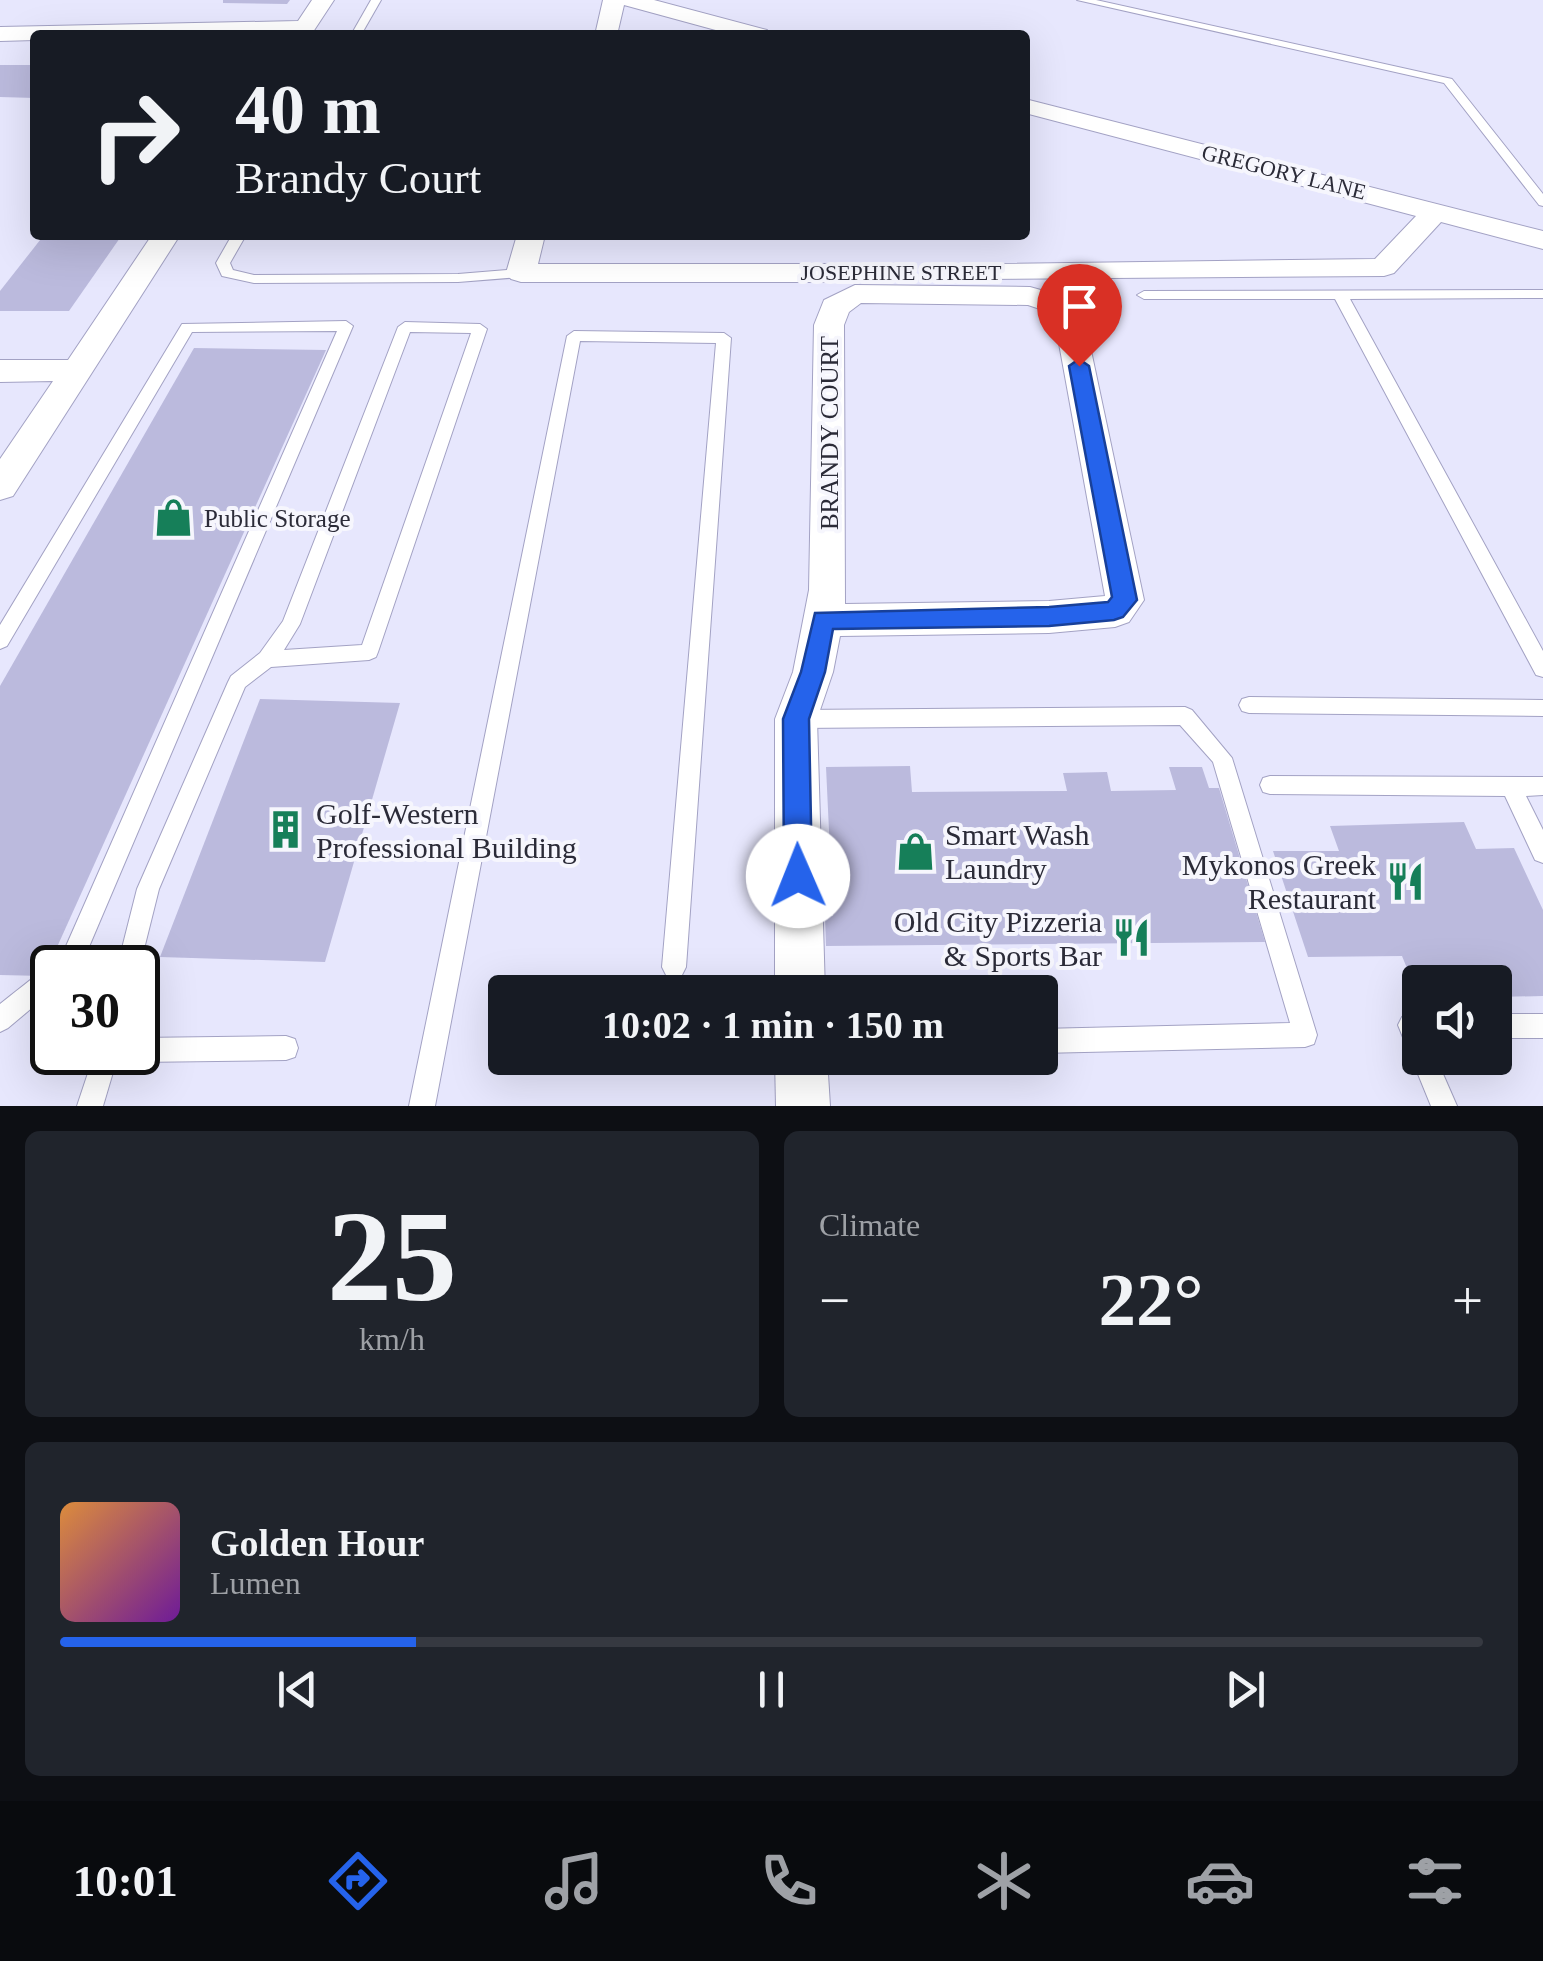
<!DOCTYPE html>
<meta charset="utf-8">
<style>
body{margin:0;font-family:Georgia,serif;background:#20242c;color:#f1f3f6;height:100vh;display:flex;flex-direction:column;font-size:38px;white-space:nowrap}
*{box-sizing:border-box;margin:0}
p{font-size:32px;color:#9ea1a6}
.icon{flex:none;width:55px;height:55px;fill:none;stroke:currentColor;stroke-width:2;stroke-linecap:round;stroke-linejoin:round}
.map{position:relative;height:1106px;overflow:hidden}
.drawer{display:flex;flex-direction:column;gap:25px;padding:25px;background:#0d0f14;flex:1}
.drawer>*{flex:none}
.hud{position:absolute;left:30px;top:30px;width:1000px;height:210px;border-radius:10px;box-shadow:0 10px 40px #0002;background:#171b24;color:#f1f3f6;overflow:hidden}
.fabs{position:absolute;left:1402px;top:965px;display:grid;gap:20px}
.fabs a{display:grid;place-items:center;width:110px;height:110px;border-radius:10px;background:#171b24;box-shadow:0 10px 40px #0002;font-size:50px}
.speed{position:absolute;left:30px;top:945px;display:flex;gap:20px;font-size:50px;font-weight:700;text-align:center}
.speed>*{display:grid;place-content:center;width:130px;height:130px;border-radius:50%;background:#171b24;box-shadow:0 10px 40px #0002;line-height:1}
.speed .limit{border:5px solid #111;border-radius:15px;background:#fff;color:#111}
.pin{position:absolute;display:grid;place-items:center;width:85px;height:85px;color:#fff;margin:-102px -42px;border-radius:50% 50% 50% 0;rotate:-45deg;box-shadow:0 0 10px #0007}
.pin .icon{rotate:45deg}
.me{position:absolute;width:110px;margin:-55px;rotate:359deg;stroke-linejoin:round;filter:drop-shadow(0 0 8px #0008)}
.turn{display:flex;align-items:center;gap:35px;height:210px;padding:0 40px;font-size:45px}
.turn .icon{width:130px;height:130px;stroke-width:2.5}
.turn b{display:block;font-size:70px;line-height:85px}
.big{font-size:75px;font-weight:800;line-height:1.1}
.drawer .card{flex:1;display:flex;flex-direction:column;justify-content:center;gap:15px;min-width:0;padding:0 35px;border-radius:15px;background:#20242c}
.drawer .dial{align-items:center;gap:0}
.dial b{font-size:130px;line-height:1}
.song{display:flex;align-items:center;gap:30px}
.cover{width:120px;height:120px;border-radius:15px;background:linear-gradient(135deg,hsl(30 70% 55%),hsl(280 70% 35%))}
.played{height:10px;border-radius:5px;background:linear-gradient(90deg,#2563eb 25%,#363941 25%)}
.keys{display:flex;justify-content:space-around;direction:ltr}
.heat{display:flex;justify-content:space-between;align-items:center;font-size:55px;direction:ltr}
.drawer .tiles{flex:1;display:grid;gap:25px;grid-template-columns:1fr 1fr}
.card:last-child{grid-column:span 2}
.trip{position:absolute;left:488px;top:975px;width:570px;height:100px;border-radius:10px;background:#171b24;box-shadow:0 10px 40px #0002;font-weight:800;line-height:100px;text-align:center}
.tab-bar{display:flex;height:160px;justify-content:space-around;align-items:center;background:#090b0e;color:#9ea1a6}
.tab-bar .icon{width:70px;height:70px}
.tab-bar .active{color:#2563eb}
.tab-bar b{font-size:45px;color:#f1f3f6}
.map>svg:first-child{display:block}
.building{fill:#bbbadd}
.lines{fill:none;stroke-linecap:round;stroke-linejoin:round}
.service-casing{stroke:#a3a2c4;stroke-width:2}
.minor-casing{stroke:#a3a2c4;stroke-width:2}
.service{fill:#fff;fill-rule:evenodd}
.minor{fill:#fff;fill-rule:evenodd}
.route{fill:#2563eb;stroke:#184099;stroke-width:2.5}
.labels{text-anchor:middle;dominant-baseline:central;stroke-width:8;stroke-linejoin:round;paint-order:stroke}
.far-street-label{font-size:22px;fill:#2b2b38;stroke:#f6f6fd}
.street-label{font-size:25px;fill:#2b2b38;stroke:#f6f6fd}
.poi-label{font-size:25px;fill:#2b2b38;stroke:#f6f6fd;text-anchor:start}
.near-poi-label{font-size:30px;fill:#2b2b38;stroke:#f6f6fd;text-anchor:start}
</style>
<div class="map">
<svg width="1543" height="1106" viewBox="0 0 1543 1106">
<rect width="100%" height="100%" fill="#e7e7fd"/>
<!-- building -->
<g class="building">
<polygon points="223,0 290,0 287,4 223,3"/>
<polygon points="0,65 35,65 35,98 0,97"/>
<polygon points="44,235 122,235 69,311 0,311 0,291"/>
<polygon points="194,348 326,350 44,976 0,975 0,686"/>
<polygon points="260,699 400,703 325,962 160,957"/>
<polygon points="910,766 912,792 1067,791 1063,773 1107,772 1111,791 1176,790 1169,767 1202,767 1209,788 1219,788 1265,942 826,946 825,916 833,916 826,767"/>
<polygon points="1464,822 1476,849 1514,848 1543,910 1543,996 1495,997 1495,982 1420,982 1420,1000 1402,956 1308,957 1273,851 1339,851 1330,826"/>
</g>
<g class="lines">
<defs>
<g id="service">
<polygon points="371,0 381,0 361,35 351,35"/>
<polygon points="1077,0 1096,0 1452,79 1543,194 1543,206 1539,205 1444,83"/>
<polygon points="232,235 246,235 230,263 233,270 254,275 458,274 521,269 528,273 521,277 458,282 254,283 222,276 216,263"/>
<polygon points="1543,290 1543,298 1350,299 1543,651 1543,677 1536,675 1335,299 1144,299 1137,295 1144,291"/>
<path d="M346,321L353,326L80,968H52V991L8,1028L0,1032V1004C21,987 44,970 63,953L337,331L192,332L7,646L0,649V625L182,324Z"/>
<path d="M405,322L480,324L487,329L378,652L376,657L369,660L271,667L245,687L159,889L138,973V968H117L137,889L228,682L231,676L260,653L283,621L398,327ZM410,332L471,333L362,645L284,650L300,624Z"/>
<polygon points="574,331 724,333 731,338 686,967 682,975 674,979 666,975 662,967 716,343 580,341 435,1106 409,1106 567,336"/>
<polygon points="1249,697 1543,700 1543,716 1249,713 1242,711 1239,705 1242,699"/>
<polygon points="1185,707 1192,710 1232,758 1317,1035 1314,1044 1305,1047 1040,1053 1040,1029 1290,1023 1213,762 1180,725 797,728 790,725 787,719 790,713 797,710"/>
<polygon points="1270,776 1543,777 1543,795 1526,796 1543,830 1543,863 1535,860 1505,796 1270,794 1263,792 1260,785 1263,778"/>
<polygon points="1410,1013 1420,1013 1420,1058 1436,1058 1457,1106 1431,1106 1398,1025 1402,1017"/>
<rect x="1495" y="1014" width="48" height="24"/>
<polygon points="286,1036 295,1039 298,1048 295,1057 286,1060 138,1062 129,1059 127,1052 138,1052 138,1038"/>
<polygon points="95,1052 119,1052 103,1106 77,1106"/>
</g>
<g id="minor">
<polygon points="312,0 334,0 311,35 35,35 35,40 0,41 0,27 298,21"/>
<polygon points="603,0 654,0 767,30 770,35 734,35 624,5 617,35 595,35"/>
<polygon points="1025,99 1543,231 1543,249 1441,222 1394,273 1384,276 980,279 975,273 980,267 990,264 1375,259 1416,216 1025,113"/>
<polygon points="152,235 180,235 13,496 0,500 0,459 53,381 0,382 0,360 68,360"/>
<polygon points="517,235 545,235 538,264 890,264 900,267 905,273 900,279 890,282 521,282 511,279 506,273"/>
<path d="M855,285L1030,287L1073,299L1086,327L1144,600L1129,622L1115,627L1049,633L840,636L833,672L817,719L825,992H775V719L793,672L809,590L814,325L824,300ZM861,303L1028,305L1049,312L1056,327L1105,596L1049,601L845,604L844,325L849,312Z"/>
<polygon points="775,1058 827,1058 830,1106 776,1106"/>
</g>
</defs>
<!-- service casing -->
<use href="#service" class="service-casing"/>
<!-- minor casing -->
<use href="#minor" class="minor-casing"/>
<!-- service -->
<use href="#service" class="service"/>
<!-- minor -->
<use href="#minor" class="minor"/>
</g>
<!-- route -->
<polygon class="route" points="1079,359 1089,366 1137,600 1123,617 1114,620 1049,626 833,629 825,672 809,719 812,876 808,885 798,889 788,885 784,876 783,719 801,672 815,613 1049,607 1108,602 1112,597 1069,366"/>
<!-- icons -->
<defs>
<symbol id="shop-bare" viewBox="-9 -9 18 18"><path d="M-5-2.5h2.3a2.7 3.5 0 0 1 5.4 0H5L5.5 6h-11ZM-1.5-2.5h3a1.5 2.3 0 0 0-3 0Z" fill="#167f59" stroke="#f6f6fd" stroke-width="2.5" paint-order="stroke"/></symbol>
<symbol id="building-bare" viewBox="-9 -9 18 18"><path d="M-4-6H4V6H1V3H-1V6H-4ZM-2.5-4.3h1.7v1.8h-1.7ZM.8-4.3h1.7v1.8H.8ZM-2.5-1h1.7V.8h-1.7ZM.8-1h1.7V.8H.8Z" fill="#167f59" stroke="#f6f6fd" stroke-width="2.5" paint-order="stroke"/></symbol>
<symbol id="restaurant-bare" viewBox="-9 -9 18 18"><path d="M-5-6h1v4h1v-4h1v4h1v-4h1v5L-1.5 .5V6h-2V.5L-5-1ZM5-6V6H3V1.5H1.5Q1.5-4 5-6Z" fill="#167f59" stroke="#f6f6fd" stroke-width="2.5" paint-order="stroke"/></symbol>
</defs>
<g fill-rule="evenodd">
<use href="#shop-bare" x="146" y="490" width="55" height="55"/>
<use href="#building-bare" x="258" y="802" width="55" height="55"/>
<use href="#shop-bare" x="888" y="824" width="55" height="55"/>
<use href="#restaurant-bare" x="1378" y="854" width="55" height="55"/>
<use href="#restaurant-bare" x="1104" y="910" width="55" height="55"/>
</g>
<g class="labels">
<!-- far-street labels -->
<g class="far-street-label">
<text transform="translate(1284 172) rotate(14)">GREGORY LANE</text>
<text x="901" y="272">JOSEPHINE STREET</text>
</g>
<!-- street labels -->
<g class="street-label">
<text transform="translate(829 433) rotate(-90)">BRANDY COURT</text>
</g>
<!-- poi labels -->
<g class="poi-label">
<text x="204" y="518">Public Storage</text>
</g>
<!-- near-poi labels -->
<g class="near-poi-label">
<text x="316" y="813">Golf-Western<tspan x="316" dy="34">Professional Building</tspan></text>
<text x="945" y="834">Smart Wash<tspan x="945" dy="34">Laundry</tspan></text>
<text x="1376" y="864" text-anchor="end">Mykonos Greek<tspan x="1376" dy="34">Restaurant</tspan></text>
<text x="1102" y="921" text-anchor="end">Old City Pizzeria<tspan x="1102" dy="34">&amp; Sports Bar</tspan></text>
</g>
</g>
</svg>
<div class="fabs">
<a><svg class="icon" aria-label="sound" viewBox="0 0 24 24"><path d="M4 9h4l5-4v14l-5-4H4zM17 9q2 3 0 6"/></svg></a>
</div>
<div class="speed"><div class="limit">30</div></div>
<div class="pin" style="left:1079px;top:366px;background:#d93025"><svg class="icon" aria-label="arrive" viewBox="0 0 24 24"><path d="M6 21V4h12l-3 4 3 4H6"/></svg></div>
<svg class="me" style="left:798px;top:876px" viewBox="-20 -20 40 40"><circle r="19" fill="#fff"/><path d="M0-13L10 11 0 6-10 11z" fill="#2563eb"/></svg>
<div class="trip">10:02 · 1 min · 150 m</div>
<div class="hud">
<div class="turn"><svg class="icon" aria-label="right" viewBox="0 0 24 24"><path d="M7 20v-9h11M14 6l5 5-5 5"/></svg><div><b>40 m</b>Brandy Court</div></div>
</div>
</div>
<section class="drawer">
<div class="tiles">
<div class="card dial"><b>25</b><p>km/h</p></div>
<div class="card"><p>Climate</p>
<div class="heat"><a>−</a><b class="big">22°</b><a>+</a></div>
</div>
<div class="card">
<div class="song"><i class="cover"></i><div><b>Golden Hour</b><p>Lumen</p></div></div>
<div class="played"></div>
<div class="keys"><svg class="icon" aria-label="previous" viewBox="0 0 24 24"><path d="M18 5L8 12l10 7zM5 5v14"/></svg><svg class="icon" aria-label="pause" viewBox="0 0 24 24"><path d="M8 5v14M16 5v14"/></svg><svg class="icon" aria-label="next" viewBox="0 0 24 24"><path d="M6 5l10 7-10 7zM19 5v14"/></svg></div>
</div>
</div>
</section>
<nav class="tab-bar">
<b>10:01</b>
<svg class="icon active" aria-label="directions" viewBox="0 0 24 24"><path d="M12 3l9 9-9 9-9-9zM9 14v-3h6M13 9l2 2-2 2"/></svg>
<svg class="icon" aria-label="music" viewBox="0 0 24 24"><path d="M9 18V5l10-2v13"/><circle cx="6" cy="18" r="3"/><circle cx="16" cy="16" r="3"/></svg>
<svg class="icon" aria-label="phone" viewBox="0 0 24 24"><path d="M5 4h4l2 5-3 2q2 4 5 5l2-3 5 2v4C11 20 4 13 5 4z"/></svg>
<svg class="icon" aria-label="climate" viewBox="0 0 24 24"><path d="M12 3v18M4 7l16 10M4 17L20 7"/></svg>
<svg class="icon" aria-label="car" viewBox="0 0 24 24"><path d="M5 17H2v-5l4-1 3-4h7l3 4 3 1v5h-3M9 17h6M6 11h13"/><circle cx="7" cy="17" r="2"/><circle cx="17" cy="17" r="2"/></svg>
<svg class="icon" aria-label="filters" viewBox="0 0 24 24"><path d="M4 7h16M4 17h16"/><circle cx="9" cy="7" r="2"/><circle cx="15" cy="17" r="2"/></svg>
</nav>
